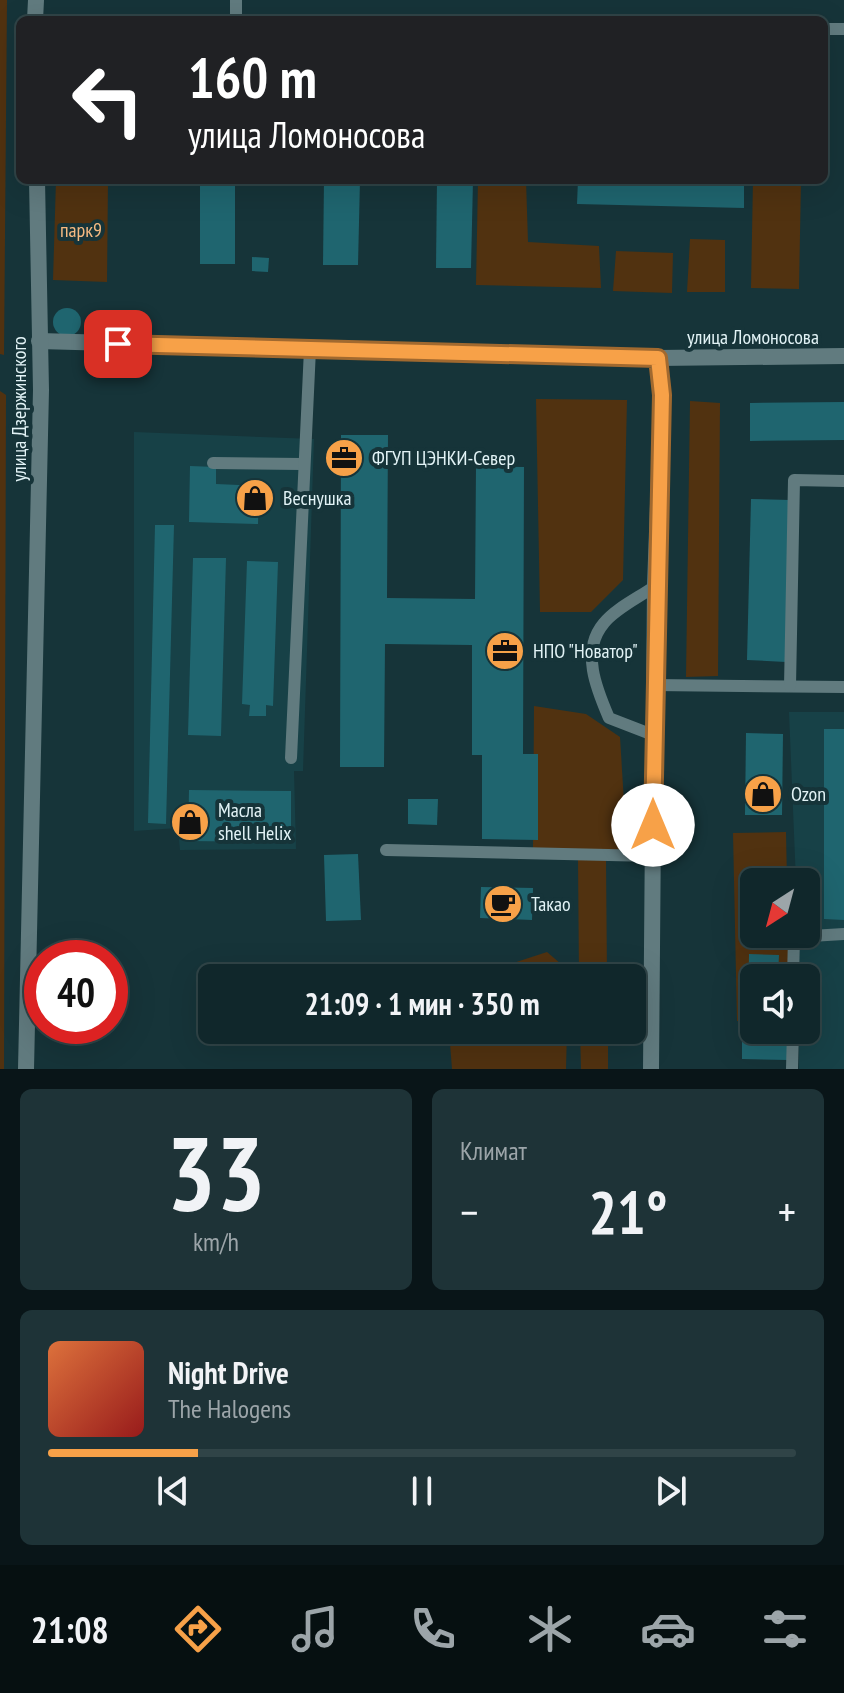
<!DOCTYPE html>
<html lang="ru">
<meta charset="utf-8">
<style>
body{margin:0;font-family:"PT Sans Narrow",sans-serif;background:#1e3337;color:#f1f3f6;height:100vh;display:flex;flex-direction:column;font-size:30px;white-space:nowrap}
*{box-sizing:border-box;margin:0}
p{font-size:26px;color:#9ca5a9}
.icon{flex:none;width:44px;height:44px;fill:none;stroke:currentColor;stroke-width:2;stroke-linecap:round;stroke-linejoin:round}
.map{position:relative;height:1069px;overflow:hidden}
.side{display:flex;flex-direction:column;gap:20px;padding:20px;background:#091518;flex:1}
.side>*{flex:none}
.hud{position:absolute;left:16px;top:16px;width:812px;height:168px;border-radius:12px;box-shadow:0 8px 32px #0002,0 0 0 2px #304447;background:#202124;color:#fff;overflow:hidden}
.needle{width:52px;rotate:216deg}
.tools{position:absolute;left:740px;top:868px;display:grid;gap:16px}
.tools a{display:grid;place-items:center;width:80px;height:80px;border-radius:12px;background:#10272b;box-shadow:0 8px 32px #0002,0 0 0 2px #304447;font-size:40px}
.speed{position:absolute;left:24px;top:940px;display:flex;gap:16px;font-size:40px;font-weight:700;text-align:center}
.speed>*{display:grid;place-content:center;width:104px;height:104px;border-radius:50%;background:#10272b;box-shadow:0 8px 32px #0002,0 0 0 2px #304447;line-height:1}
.speed .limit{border:12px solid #d22;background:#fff;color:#111}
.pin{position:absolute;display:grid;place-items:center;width:68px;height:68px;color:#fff;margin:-34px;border-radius:16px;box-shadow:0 4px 12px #0006}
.me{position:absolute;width:88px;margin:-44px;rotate:0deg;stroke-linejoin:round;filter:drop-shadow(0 0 6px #0008)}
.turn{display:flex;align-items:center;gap:28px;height:168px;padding:0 40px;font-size:36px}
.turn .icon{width:104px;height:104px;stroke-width:2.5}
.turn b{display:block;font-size:56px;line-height:68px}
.big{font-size:60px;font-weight:800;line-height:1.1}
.side .tile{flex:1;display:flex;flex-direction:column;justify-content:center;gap:12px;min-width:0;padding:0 28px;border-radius:12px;background:#1e3337}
.side .dial{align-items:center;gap:0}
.dial b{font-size:104px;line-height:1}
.song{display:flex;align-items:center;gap:24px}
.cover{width:96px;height:96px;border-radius:12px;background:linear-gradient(135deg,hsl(20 70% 55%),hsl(0 70% 35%))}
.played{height:8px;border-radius:4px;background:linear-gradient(90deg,#f7a148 20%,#304447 20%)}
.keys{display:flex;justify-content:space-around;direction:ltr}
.heat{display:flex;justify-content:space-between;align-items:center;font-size:44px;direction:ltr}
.side .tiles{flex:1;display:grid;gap:20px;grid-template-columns:1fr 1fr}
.tile:last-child{grid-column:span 2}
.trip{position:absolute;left:198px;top:964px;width:448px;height:80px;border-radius:12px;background:#10272b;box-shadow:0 8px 32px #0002,0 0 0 2px #304447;font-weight:800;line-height:80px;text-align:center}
.tabs{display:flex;height:128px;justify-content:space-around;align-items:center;background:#061011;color:#9ca5a9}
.tabs .icon{width:56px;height:56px}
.tabs .current{color:#f7a148}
.tabs b{font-size:36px;color:#f1f3f6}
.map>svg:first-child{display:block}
.built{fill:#174147}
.green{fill:#513210}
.building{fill:#1f656f}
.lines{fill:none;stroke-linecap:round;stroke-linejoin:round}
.service{stroke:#617b7f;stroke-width:12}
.tertiary{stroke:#617b7f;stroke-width:16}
.route-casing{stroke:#a1692f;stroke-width:20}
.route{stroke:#f7a148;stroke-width:14}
.labels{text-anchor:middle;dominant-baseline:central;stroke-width:8;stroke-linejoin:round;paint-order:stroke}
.park-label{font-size:20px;fill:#f5ba82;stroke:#163439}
.street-label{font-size:20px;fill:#e2f3f6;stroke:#163439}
.poi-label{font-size:20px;fill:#e2f3f6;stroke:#163439;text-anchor:start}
</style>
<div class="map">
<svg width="844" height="1069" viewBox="0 0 844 1069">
<rect width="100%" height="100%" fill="#163439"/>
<!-- built -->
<g class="built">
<polygon points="134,432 314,439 303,771 294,771 296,849 180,850 178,828 134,831"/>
<polygon points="789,712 844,712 844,1069 799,1069 799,1030 806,1030 806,978 798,978 798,934 806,934 806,882 796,882"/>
</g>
<!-- green -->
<g class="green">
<polygon points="0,0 7,0 4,355 0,354"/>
<polygon points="56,180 108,180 107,282 53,280"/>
<polygon points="478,180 526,180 528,242 599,246 601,288 476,285"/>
<polygon points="753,180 801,180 799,289 751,288"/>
<polygon points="690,239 725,240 725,292 687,292"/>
<polygon points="616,251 673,253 672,293 613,291"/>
<polygon points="0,391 6,395 4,1069 0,1069"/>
<polygon points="536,399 627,400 623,580 591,612 540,612"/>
<polygon points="690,401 720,403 718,676 686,677"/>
<polygon points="534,706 586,714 620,737 627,851 533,849"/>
<polygon points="786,832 787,882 754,882 754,934 788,934 789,978 754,978 754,1021 737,1021 733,833"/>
<polygon points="578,859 606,859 607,978 579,978"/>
<polygon points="547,952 568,970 568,978 502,978 504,966"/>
<polygon points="445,1030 567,1030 566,1069 452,1069 449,1031"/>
<polygon points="580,1030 608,1030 608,1069 581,1069"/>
</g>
<!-- building -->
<g class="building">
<rect x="200" y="180" width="35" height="84"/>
<polygon points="324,180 360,180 358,265 323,265"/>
<polygon points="437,180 473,180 471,268 436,268"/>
<polygon points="578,180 744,180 744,208 577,204"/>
<polygon points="252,257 269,258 268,272 252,271"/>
<circle cx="67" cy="322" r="14"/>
<polygon points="844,402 844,440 750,441 750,403"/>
<polygon points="341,435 388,435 387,598 475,599 476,466 524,467 523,754 538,754 538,840 482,839 482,755 472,755 472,645 385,644 384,767 340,767"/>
<polygon points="190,466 216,467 216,484 259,486 258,524 189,522"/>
<polygon points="751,499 790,500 786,662 747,660"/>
<polygon points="155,525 174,525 166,824 148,823"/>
<polygon points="193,558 226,558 221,736 188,735"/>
<polygon points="247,561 278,562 273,706 266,705 266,716 249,716 250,705 242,704"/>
<polygon points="824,729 844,729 844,920 824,919"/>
<polygon points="746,733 783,734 782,815 745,815"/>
<polygon points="189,790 291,791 291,842 188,841"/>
<polygon points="408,799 438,799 437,825 408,824"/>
<polygon points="358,854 361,920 326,921 324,855"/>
<polygon points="481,887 533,888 532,920 480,918"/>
<polygon points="749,954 779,955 778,978 754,978 754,1010 748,1010"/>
<polygon points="742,1030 790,1031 789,1060 742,1059"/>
</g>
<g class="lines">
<!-- service -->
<g class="service">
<polyline points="236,0 236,20"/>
<polyline points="824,29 844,29"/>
<polyline points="213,463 302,464"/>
<polyline points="654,685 844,687"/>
<polyline points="790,686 794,480 844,481"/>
<path d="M653,735L609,718C597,690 580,651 604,623C616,608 640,597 655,586"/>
<polyline points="291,758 310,349"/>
<polyline points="386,850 653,856"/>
<polyline points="793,978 794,937 844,934"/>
<polyline points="792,1069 793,1030"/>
</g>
<!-- tertiary -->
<g class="tertiary">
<polyline points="35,20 36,0"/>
<polyline points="39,341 658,358 844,356"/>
<polyline points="26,1069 41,390 37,180"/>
<polyline points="651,1069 655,586 662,395 658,358"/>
</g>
</g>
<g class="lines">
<defs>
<polyline id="route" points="118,344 658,358 662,395 653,825"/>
</defs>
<!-- route casing -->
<use href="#route" class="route-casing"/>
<!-- route -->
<use href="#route" class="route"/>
</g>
<!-- icons -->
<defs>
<symbol id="office-disc" viewBox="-11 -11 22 22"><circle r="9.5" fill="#f7a148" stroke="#163439"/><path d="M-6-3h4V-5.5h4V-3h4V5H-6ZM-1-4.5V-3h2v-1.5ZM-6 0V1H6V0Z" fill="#111"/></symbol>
<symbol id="shop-disc" viewBox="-11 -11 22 22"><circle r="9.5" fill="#f7a148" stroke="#163439"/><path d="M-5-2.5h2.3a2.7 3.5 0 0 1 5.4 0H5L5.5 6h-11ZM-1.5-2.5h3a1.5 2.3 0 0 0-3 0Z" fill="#111"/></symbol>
<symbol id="cafe-disc" viewBox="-11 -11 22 22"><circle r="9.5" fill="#f7a148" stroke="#163439"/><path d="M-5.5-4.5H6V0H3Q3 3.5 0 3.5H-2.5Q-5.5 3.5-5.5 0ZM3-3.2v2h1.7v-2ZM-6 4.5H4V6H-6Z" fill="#111"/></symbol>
</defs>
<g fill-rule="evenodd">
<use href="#office-disc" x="322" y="436" width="44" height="44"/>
<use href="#shop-disc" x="233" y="476" width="44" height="44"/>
<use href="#office-disc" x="483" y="629" width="44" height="44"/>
<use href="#shop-disc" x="741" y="772" width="44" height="44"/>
<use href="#shop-disc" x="168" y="800" width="44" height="44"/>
<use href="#cafe-disc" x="481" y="882" width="44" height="44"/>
</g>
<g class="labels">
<!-- park labels -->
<g class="park-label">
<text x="81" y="230">парк9</text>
</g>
<!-- street labels -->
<g class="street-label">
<text x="753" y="337">улица Ломоносова</text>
<text transform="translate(19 409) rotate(-90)">улица Дзержинского</text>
</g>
<!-- poi labels -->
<g class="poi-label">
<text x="372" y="458">ФГУП ЦЭНКИ-Север</text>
<text x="283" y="498">Веснушка</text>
<text x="533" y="651">НПО "Новатор"</text>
<text x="791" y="794">Ozon</text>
<text x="218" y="810">Масла<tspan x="218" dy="23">shell Helix</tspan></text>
<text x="531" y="904">Такао</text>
</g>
</g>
</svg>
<div class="tools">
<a><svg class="needle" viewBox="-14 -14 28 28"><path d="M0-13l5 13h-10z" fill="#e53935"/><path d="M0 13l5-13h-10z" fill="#9ca5a9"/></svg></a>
<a><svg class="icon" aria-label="sound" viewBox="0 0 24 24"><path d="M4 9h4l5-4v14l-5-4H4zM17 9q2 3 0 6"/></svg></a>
</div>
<div class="speed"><div class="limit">40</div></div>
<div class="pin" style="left:118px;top:344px;background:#d93025"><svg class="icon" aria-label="arrive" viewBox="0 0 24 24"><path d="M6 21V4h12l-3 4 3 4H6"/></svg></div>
<svg class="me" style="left:653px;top:825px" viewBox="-20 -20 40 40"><circle r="19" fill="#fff"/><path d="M0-13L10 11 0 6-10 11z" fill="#f7a148"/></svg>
<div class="trip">21:09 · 1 мин · 350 m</div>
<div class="hud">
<div class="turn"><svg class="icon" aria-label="left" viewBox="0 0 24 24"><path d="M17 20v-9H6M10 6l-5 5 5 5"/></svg><div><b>160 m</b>улица Ломоносова</div></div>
</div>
</div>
<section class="side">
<div class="tiles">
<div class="tile dial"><b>33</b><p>km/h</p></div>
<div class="tile"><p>Климат</p>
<div class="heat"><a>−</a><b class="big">21°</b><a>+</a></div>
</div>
<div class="tile">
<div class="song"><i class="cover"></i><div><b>Night Drive</b><p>The Halogens</p></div></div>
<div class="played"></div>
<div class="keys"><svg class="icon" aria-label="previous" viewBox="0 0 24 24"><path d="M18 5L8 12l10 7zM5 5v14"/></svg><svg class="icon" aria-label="pause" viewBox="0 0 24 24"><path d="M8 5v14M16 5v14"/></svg><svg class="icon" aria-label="next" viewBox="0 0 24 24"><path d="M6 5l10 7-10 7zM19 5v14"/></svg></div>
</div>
</div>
</section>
<nav class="tabs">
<b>21:08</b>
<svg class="icon current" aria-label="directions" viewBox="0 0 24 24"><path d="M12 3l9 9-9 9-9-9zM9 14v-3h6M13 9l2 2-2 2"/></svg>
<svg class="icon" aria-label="music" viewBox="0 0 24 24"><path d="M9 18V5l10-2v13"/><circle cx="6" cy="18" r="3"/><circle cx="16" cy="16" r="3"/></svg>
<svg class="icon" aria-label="phone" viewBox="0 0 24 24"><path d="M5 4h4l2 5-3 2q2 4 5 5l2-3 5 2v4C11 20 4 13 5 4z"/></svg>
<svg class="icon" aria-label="climate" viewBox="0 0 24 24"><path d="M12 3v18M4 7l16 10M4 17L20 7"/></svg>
<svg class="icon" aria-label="car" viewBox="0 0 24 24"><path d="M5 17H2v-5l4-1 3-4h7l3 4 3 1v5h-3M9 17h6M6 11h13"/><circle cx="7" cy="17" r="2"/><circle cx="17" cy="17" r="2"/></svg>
<svg class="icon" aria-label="filters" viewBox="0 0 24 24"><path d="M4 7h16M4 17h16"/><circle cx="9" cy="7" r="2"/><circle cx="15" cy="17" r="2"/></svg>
</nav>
